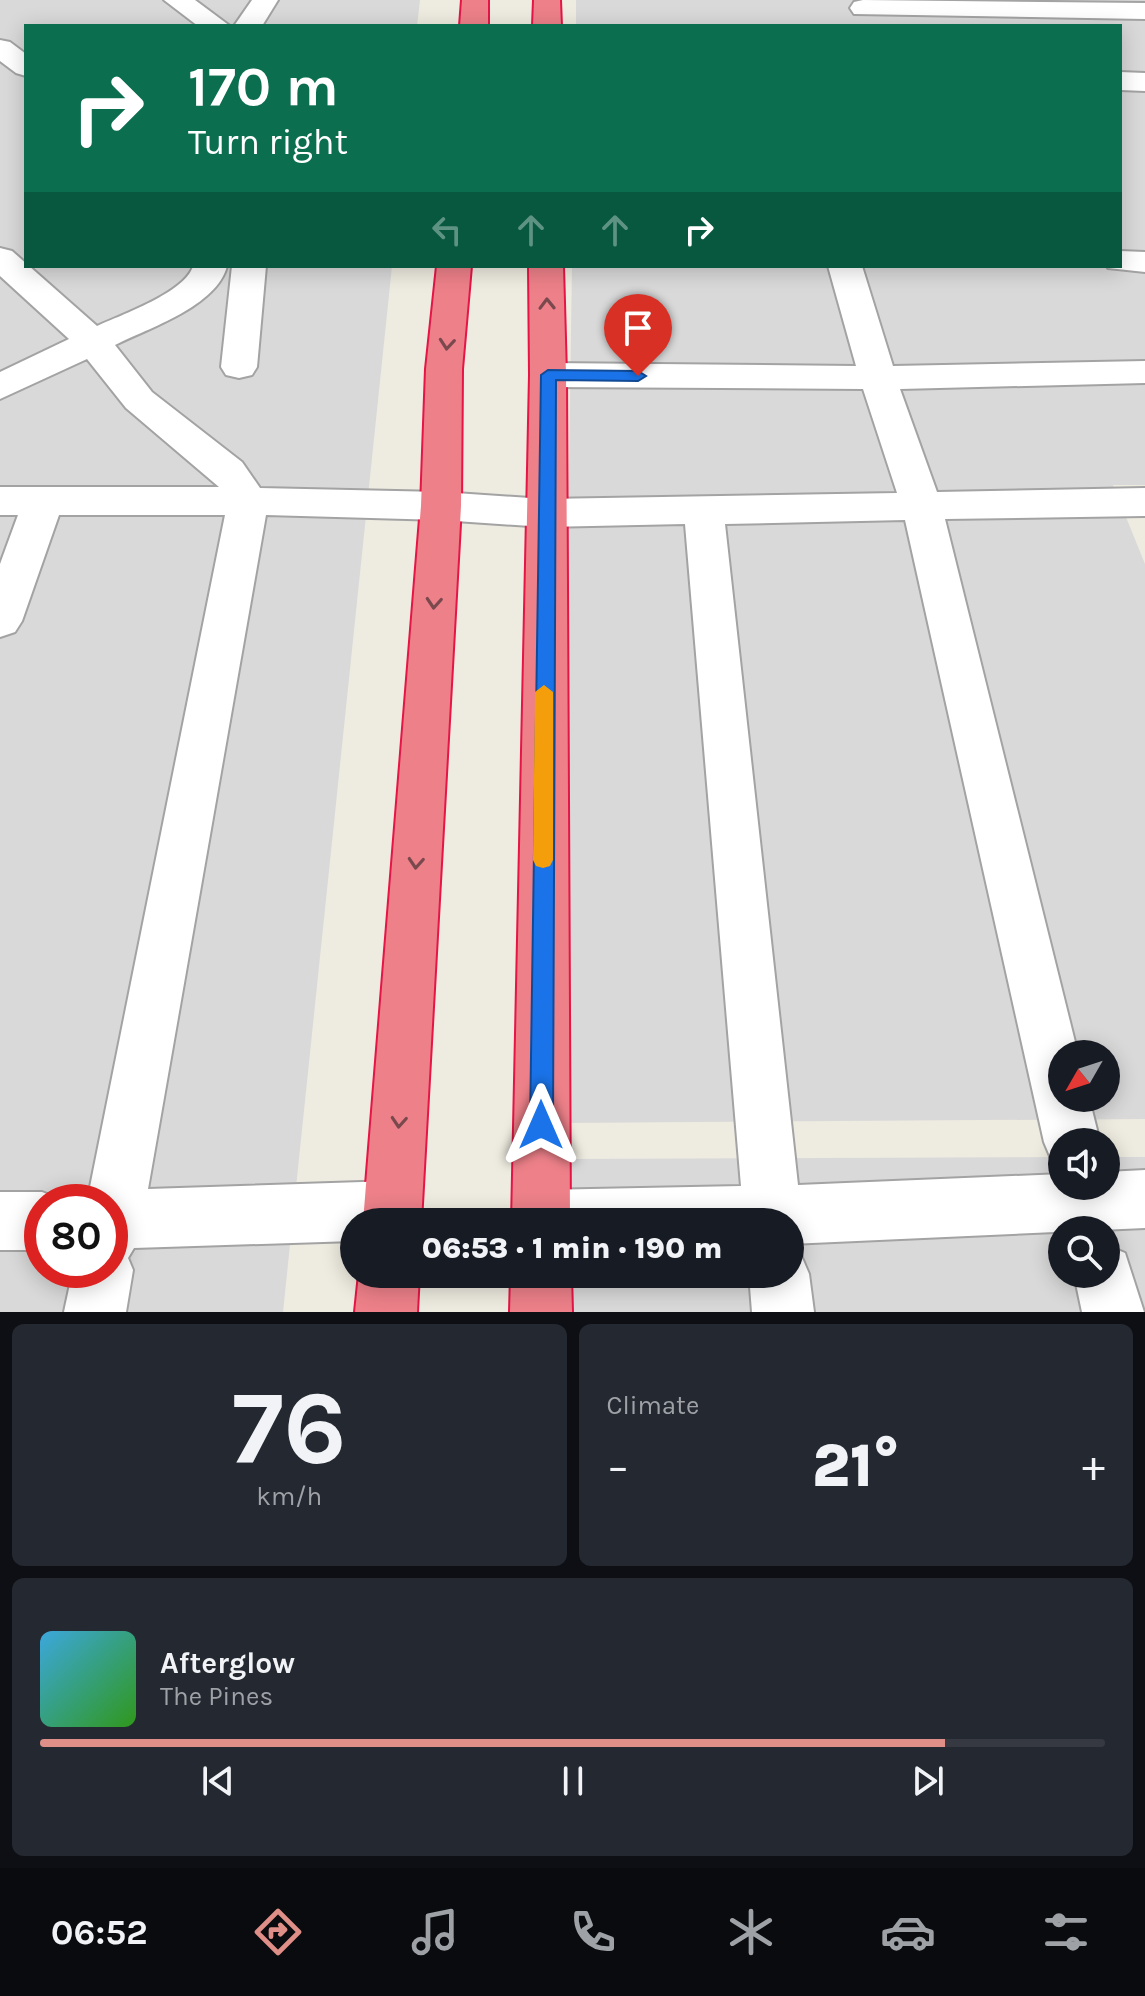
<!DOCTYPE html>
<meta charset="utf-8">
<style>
body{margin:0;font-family:Karla,sans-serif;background:#242831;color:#f1f3f6;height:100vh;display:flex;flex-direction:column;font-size:30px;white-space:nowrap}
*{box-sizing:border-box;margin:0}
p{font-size:26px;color:#9ea1a6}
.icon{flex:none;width:44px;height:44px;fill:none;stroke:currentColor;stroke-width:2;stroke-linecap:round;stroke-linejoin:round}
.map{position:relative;height:1312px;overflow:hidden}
.panel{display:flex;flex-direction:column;gap:12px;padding:12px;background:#0d0f14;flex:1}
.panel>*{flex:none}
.top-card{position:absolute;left:24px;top:24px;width:1098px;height:244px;border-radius:0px;box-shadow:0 4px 20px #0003;background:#0b6e4f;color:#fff;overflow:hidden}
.needle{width:52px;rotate:231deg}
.fabs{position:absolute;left:1048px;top:1040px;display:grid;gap:16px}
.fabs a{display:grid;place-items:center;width:72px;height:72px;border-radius:50%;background:#171b24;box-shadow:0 4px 20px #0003;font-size:40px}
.speed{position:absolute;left:24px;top:1184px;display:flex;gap:16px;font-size:40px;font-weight:700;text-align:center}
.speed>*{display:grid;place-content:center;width:104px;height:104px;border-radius:50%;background:#171b24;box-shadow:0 4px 20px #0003;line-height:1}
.speed .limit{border:12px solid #d22;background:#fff;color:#111}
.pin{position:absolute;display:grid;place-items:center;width:68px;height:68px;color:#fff;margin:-82px -34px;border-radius:50% 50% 50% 0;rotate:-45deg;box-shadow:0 0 8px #0007}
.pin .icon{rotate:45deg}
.me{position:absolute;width:88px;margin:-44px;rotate:0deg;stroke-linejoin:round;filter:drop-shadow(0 0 6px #0008)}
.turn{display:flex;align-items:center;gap:28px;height:168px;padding:0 32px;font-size:36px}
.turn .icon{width:104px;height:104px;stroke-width:2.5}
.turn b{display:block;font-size:56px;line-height:68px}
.lanes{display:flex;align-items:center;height:76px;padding:0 32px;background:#0003;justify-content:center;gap:40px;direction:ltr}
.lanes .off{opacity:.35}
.big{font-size:60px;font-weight:800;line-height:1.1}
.panel .tile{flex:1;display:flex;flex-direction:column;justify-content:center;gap:12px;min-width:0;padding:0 28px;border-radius:12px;background:#242831}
.panel .dial{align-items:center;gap:0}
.dial b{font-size:104px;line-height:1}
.song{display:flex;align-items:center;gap:24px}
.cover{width:96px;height:96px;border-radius:12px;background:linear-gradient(135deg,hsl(200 70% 55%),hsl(110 70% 35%))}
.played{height:8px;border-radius:4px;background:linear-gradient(90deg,#df8f87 85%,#363941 85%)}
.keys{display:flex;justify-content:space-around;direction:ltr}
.heat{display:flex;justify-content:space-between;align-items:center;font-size:44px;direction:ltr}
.panel .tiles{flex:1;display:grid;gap:12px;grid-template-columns:1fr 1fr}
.tile:last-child{grid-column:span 2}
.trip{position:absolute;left:340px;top:1208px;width:464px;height:80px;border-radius:40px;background:#171b24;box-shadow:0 4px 20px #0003;font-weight:800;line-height:80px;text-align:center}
.tab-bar{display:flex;height:128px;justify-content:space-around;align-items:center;background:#090b0e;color:#9ea1a6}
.tab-bar .icon{width:56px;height:56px}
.tab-bar .selected{color:#df8f87}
.tab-bar b{font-size:36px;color:#f1f3f6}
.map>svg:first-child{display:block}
.residential{fill:#dad9d9;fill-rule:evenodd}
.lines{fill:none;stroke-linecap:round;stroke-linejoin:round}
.minor-casing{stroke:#a3a3a3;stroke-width:4}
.highway-casing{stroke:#e51546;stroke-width:4}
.minor{fill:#fff;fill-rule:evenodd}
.highway{fill:#ed8089;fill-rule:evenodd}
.oneway{stroke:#7a494d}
.route{fill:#1a73e8;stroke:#114b97;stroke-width:2}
.slow{fill:#f59e0b}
</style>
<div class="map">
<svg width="1145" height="1312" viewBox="0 0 1145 1312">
<rect width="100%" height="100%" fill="#eeebe0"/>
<!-- residential -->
<g class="residential">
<path d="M0,0H420L417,26H26V266H392L283,1312H0ZM42,1202H110V1270H42Z"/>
<path d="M576,0H1145V485H1113L1145,564V1119L559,1123L572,266H1120V26H576ZM1062,1054H1106V1098H1062Z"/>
<path d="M1062,1157V1186H1106V1157H1145V1312H567L566,1274H790V1222H566L565,1159ZM1062,1230H1106V1274H1062Z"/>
</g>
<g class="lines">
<defs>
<g id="minor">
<polygon points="164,0 195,0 230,26 198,26"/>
<polygon points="252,0 278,0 262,26 234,26"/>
<polygon points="863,0 1145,3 1145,19 854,14 850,8 854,2"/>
<polygon points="0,40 10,42 26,54 26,76 16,73 0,61"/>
<polygon points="1120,72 1145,73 1145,91 1120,90"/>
<path d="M0,248L12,251L97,326C121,315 186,292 193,266H227C217,306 149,328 115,345L152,392L242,462L260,488L441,492L545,499L897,493L863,389L548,387L535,383L530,375L535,367L548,363L856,366L828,266H862L893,366L1145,361V383L900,389L937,492L1145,488V516L945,519L1078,1054H1062V1098H1089L1100,1142H1062V1165L1052,1161L1044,1142L905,520L725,524L798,1185L1062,1174V1186H1106V1172L1145,1170V1228L790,1244V1222H513L520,1198L541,1190L741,1186L685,524L545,527L441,520L266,515L148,1189L393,1181L414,1189L422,1210L417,1222H354V1241L134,1248L128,1258L133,1270L126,1312H64L73,1270H110V1202H87L225,515H59L22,621L15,632L0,637V564L18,515H0V487H219L126,408L87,359L0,399V372L69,339L0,276Z"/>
<polygon points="1120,251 1145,252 1145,272 1108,268 1107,266 1120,266"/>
<polygon points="232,266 266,266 257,367 252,375 239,378 226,375 221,367"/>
<polygon points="0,1192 42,1192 63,1200 42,1202 42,1250 0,1250"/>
<polygon points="1106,1245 1125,1253 1144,1312 1082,1312 1074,1274 1106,1274"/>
<polygon points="790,1249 800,1253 809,1274 814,1312 752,1312 749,1274 790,1274"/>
</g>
<g id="highway">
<polygon points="462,0 488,0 488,26 460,26"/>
<polygon points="534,0 560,0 561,26 533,26"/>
<polygon points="437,266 471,266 462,369 461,506 421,1222 363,1222 421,506 426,369"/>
<polygon points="529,266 563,266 566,375 570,1222 512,1222 530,375"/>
<polygon points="359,1274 419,1274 417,1312 355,1312"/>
<polygon points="511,1274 571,1274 572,1312 510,1312"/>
</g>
</defs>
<!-- minor casing -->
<use href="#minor" class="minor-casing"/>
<!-- highway casing -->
<use href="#highway" class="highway-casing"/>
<!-- minor -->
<use href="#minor" class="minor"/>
<!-- highway -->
<use href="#highway" class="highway"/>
</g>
<!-- one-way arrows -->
<defs><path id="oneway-chevron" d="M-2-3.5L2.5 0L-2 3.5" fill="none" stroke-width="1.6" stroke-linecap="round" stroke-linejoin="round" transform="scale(2)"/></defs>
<g class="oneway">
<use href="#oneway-chevron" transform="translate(547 304) rotate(-91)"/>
<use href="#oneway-chevron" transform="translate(447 344) rotate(95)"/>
<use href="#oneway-chevron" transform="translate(434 603) rotate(94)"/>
<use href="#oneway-chevron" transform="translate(416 863) rotate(94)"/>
<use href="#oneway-chevron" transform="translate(399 1122) rotate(94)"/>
</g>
<!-- route -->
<polygon class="route" points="548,370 638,371 646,376 638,381 556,380 553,1125 549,1133 541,1136 533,1133 530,1125 541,375"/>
<!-- slow -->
<polygon class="slow" points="544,685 553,692 553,860 550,866 543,868 536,866 533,860 535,692"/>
</svg>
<div class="fabs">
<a><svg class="needle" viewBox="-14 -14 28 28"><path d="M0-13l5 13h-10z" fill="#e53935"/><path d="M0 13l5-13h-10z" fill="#9ea1a6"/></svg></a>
<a><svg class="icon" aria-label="sound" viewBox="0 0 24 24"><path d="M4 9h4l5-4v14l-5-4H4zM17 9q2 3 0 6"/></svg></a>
<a><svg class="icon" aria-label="search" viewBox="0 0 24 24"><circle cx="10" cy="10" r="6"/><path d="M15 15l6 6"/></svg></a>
</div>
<div class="speed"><div class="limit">80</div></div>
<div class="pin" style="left:638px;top:376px;background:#d93025"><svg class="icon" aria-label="arrive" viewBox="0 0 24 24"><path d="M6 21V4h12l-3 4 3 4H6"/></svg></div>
<svg class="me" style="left:541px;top:1125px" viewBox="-20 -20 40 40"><path d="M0-17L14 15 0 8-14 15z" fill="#1a73e8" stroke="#fff" stroke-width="4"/></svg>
<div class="trip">06:53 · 1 min · 190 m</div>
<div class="top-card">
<div class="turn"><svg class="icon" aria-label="right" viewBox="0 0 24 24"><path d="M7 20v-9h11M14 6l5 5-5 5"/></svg><div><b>170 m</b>Turn right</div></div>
<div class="lanes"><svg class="icon off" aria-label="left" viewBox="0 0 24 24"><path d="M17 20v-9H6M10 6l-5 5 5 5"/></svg><svg class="icon off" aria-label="ahead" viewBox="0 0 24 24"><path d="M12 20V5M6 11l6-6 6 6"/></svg><svg class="icon off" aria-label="ahead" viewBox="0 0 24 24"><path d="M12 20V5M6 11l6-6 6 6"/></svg><svg class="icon" aria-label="right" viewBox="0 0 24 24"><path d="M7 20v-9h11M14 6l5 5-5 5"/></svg></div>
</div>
</div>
<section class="panel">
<div class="tiles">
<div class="tile dial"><b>76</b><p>km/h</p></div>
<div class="tile"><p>Climate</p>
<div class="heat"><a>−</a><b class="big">21°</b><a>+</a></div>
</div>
<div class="tile">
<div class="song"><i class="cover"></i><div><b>Afterglow</b><p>The Pines</p></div></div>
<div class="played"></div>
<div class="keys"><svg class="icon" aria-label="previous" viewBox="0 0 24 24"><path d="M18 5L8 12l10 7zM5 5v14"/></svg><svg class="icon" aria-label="pause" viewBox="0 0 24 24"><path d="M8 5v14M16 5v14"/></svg><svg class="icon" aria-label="next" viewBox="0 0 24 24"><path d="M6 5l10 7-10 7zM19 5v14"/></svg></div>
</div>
</div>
</section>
<nav class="tab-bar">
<b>06:52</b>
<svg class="icon selected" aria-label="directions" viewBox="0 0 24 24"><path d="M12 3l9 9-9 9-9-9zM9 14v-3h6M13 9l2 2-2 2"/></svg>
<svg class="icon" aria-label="music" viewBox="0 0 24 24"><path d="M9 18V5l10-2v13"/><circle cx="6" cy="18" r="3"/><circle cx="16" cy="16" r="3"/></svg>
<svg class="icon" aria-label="phone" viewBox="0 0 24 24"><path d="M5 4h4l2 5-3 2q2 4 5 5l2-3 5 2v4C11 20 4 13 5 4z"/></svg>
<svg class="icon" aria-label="climate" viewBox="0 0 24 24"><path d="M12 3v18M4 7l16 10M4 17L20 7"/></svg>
<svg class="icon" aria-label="car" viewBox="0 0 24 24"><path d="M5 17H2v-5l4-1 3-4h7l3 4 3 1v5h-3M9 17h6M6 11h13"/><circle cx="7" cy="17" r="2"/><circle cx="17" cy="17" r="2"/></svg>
<svg class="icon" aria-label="filters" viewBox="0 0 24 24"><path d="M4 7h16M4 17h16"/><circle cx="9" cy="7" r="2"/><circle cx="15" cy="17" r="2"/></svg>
</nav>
